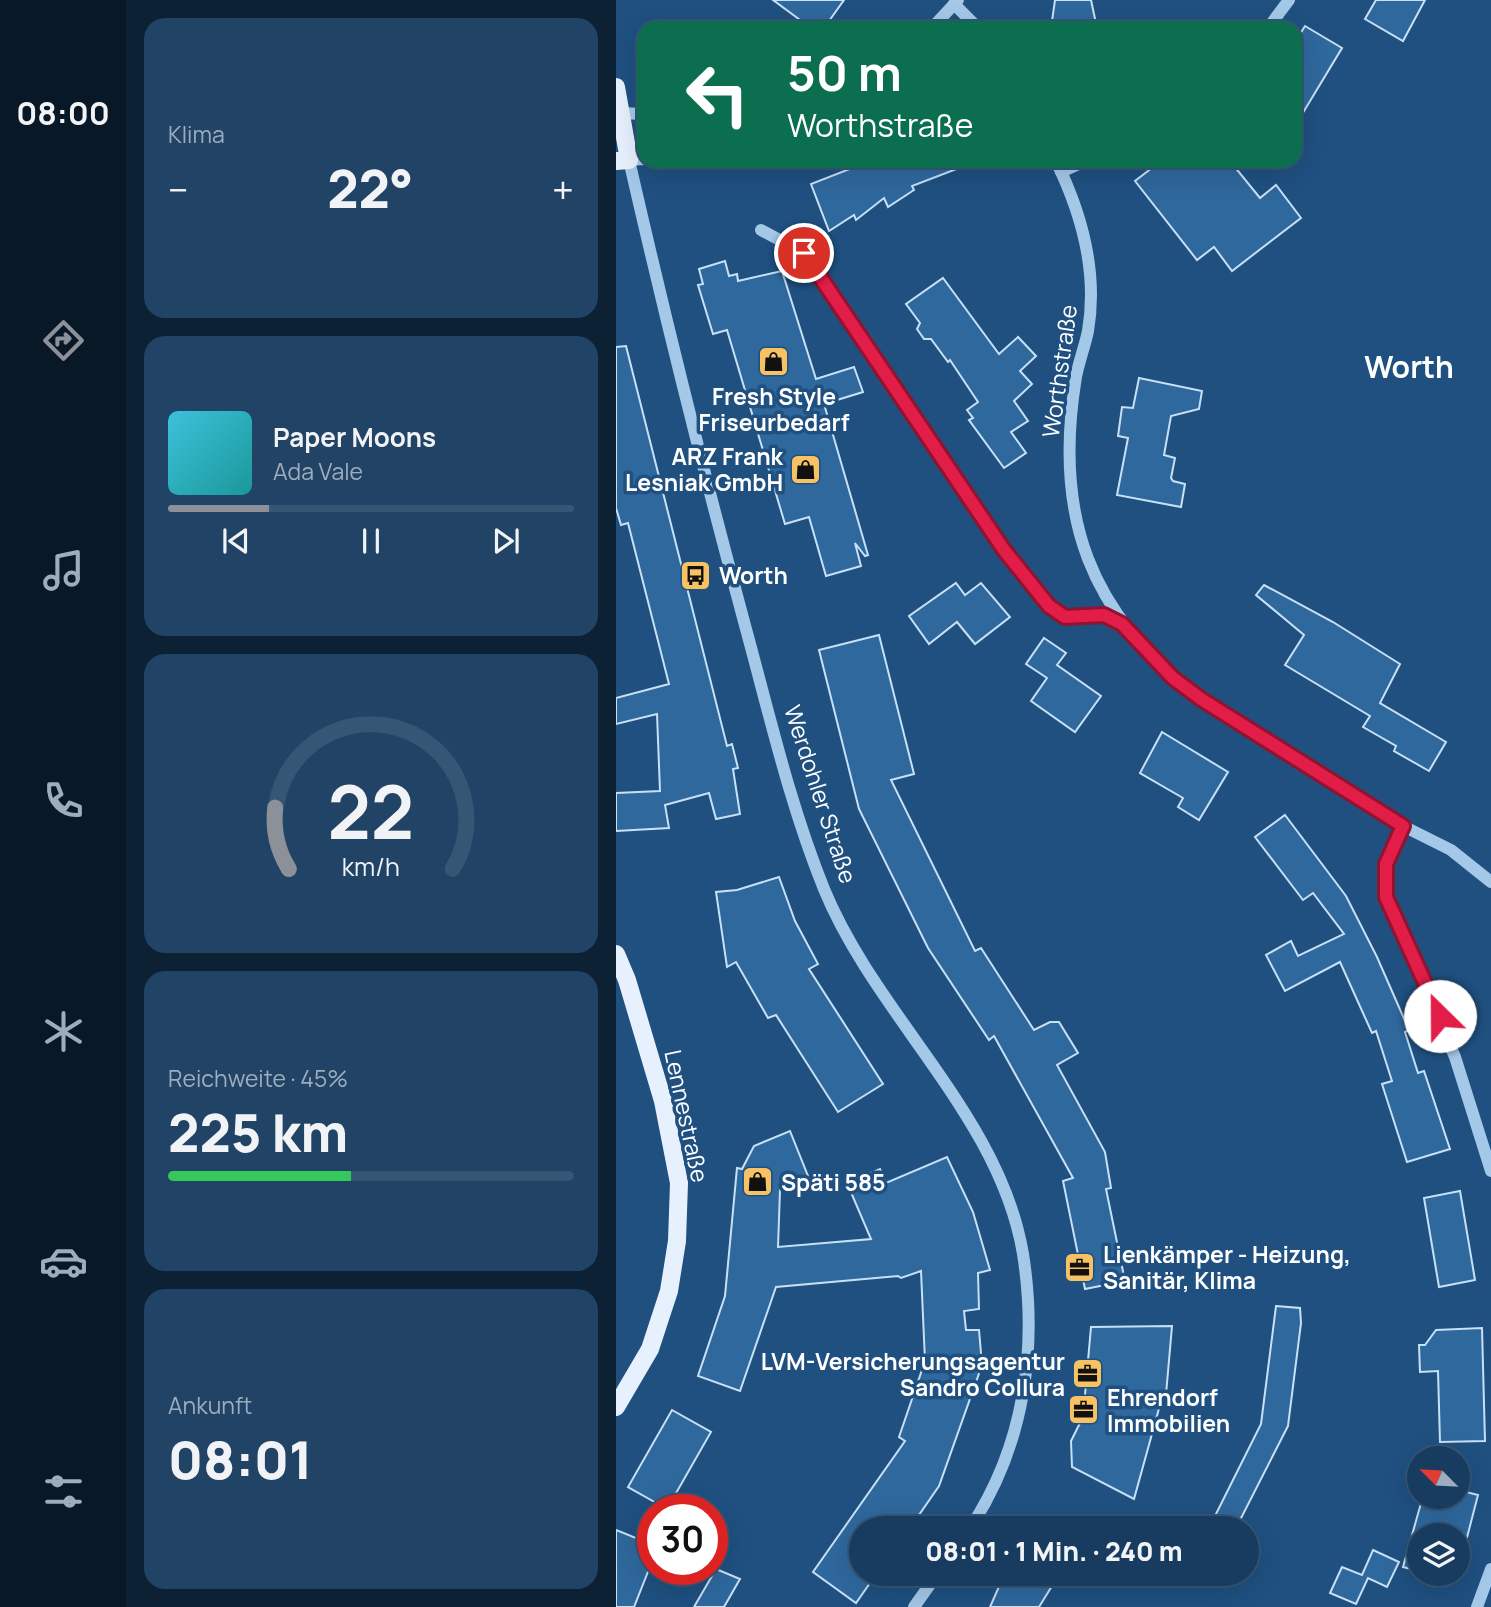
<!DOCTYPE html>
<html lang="de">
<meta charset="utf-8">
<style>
body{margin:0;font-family:Manrope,sans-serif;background:#204366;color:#f1f3f6;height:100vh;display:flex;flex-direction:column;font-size:26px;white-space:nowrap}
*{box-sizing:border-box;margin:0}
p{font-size:23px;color:#9eadbd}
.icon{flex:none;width:38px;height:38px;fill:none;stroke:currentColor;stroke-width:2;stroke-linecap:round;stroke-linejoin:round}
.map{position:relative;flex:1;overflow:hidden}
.drawer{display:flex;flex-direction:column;gap:18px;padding:18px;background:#0d2135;width:490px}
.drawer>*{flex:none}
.top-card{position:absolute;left:21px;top:21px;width:665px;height:147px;border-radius:21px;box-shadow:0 7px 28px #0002,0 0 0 2px #365675;background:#0b6e4f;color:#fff;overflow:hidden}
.needle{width:46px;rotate:294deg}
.controls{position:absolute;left:791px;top:1446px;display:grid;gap:14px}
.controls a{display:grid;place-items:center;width:63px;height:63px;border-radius:50%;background:#173c60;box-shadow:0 7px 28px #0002,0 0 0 2px #365675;font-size:35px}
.speed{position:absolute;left:21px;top:1494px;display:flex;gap:14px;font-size:35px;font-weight:700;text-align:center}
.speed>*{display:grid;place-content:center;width:91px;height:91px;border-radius:50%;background:#173c60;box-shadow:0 7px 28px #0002,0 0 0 2px #365675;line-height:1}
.speed .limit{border:10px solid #d22;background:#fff;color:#111}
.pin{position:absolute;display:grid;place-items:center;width:60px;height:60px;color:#fff;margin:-30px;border:4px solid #fff;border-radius:50%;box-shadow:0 2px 7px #0007}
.me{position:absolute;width:77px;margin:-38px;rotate:337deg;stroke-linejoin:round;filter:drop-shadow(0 0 5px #0008)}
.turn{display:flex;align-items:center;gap:24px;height:147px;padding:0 35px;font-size:32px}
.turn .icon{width:91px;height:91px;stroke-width:2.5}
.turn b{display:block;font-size:49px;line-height:60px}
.big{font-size:52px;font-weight:800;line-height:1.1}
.drawer .card{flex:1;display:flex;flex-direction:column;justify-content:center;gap:10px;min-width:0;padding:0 24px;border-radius:21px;background:#204366}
.drawer .dial{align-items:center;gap:0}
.dial svg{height:182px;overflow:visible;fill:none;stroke:#365675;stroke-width:7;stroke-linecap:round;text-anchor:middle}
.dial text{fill:#f1f3f6;stroke:none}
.song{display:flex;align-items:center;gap:21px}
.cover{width:84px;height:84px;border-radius:10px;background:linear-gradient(135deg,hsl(190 70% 55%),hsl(180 70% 35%))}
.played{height:7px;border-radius:4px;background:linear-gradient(90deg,#8c9099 25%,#365675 25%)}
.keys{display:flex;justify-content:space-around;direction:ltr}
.heat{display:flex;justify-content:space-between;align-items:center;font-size:38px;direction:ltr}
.charge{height:10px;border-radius:5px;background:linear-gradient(90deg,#34c759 45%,#365675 0)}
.trip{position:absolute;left:233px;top:1516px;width:410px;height:70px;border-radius:35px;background:#173c60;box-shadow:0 7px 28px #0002,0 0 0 2px #365675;font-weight:800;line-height:70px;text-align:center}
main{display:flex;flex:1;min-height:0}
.tab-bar{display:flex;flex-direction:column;width:126px;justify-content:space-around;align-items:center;background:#091826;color:#9eadbd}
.tab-bar .icon{width:49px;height:49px}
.tab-bar .selected{color:#8c9099}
.tab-bar b{font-size:32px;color:#f1f3f6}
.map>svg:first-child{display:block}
.building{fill:#2f689d;stroke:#c8e0f6;stroke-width:2}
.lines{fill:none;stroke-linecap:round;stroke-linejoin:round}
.minor{stroke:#a4c8e8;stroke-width:12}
.major{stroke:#e7f1fe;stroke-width:18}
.route-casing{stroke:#92132f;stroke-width:18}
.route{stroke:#e11d48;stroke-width:12}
.labels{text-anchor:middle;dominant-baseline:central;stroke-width:7;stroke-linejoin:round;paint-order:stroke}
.street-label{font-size:23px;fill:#fff;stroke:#1f5080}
.poi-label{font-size:23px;font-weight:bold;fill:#fff;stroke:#1f5080;text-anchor:start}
.district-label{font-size:30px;font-weight:bold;fill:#fff;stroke:#1f5080}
</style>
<main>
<nav class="tab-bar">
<b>08:00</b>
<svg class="icon selected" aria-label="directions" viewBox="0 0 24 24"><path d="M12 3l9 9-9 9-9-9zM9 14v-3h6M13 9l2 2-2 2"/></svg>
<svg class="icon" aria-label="music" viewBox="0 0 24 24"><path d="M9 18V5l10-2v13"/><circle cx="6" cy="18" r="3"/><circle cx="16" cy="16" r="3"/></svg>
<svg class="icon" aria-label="phone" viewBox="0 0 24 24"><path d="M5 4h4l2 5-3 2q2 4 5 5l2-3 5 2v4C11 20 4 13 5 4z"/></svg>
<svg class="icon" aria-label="climate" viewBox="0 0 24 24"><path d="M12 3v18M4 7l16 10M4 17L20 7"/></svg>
<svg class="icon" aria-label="car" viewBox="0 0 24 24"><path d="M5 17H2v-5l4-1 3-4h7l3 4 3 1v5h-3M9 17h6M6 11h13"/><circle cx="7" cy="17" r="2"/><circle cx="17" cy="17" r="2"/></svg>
<svg class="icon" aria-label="filters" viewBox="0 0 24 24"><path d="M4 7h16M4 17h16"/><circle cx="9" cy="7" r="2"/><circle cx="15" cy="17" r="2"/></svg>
</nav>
<section class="drawer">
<div class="card"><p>Klima</p>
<div class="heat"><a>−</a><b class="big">22°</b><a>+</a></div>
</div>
<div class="card">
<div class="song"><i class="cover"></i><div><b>Paper Moons</b><p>Ada Vale</p></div></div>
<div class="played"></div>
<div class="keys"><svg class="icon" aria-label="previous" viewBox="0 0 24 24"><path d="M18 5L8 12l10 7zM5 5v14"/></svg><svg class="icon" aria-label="pause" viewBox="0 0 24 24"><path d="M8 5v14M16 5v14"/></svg><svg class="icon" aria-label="next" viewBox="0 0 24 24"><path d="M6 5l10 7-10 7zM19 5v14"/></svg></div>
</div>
<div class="card dial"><svg viewBox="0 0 100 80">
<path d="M14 69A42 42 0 1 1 86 69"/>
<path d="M14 69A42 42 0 0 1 8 42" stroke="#8c9099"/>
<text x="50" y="56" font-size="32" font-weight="700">22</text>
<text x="50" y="72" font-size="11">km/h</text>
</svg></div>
<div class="card"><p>Reichweite · 45%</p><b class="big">225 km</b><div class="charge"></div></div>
<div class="card"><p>Ankunft</p><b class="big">08:01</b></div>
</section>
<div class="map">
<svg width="875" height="1607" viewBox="0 0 875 1607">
<rect width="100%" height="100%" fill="#1f5080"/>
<!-- building -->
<g class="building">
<polygon points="157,0 228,0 208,28 195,28"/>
<polygon points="439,0 475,0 481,28 435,28"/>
<polygon points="760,0 809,0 787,41 749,19"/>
<polygon points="689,26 726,48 679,126 679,42"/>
<polygon points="254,161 356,161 356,163 296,186 298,190 272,207 268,198 240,220 238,215 213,231 195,184"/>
<polygon points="545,161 614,161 644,198 660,185 685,218 616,271 598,247 581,260 519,181"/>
<polygon points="109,261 113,276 121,274 122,281 166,271 200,379 238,367 247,392 208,404 252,555 249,556 239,543 245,566 210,576 193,517 169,524 111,330 97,334 82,285 87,284 83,269"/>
<polygon points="327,278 383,354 402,337 420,356 404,371 416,384 398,401 412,421 395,432 410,453 388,468 353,420 357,418 351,410 362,402 334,360 332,362 315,339 308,339 301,329 304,323 290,304"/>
<polygon points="10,346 111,746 116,744 122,768 117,769 124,814 100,819 93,793 49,805 53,828 0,831 0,793 44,791 41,714 0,724 0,698 53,684 12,523 5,525 0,508 0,347"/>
<polygon points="523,378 586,391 583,409 555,416 548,455 559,458 555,478 557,481 569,484 565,507 501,495 512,438 502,436 506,407 517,408"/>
<polygon points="340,583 349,595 365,583 394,617 359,644 341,622 313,644 293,616"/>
<polygon points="648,585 717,622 784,664 764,703 830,742 813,771 778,751 780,746 747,727 754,716 669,665 688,635 640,595"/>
<polygon points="263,635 298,774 275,780 359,951 365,948 418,1030 434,1022 443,1022 462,1053 441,1065 489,1152 495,1188 490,1189 509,1281 469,1289 447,1181 457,1178 378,1036 373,1040 312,948 243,809 203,650"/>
<polygon points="428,638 450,653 441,665 485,696 459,732 415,701 431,678 410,664"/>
<polygon points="546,732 612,772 583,820 562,807 567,798 524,773"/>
<polygon points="669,815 730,896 761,957 793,1030 789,1032 802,1073 808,1071 834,1149 791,1162 766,1084 776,1081 760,1031 756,1033 724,962 669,991 650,955 675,941 682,956 728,934 697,893 687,900 639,837"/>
<polygon points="163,877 179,921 202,964 193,969 267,1084 222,1112 160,1015 152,1018 120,962 111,967 100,892 121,890"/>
<polygon points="174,1131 192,1176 164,1190 162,1247 255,1239 231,1183 264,1169 270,1183 331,1157 357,1212 374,1270 362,1273 363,1309 348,1311 350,1330 363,1330 366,1365 323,1486 294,1528 245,1528 245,1573 261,1573 240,1603 197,1572 289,1441 283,1437 309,1361 305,1271 285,1278 282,1276 160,1287 124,1391 82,1376 109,1296 121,1168 126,1169 138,1146"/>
<polygon points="844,1191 859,1280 823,1287 808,1198"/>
<polygon points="660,1306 684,1308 685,1323 672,1426 620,1528 593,1528 645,1424"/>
<polygon points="556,1326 549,1406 544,1405 518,1499 456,1467 455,1441 467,1417 475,1327"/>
<polygon points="866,1328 869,1441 824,1442 822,1371 804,1372 803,1345 809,1345 820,1330"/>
<polygon points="56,1410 95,1432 51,1509 12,1487"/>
<polygon points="842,1490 862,1495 840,1580 813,1573 842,1573 842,1535 803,1535 803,1571 787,1567 807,1496 842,1496"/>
<polygon points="0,1530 37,1545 37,1559 18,1607 0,1607"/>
<polygon points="757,1550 783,1562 771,1587 752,1578 740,1604 714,1593 726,1567 746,1575"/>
<polygon points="100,1569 124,1579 108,1607 78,1607"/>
<polygon points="389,1573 444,1573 423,1607 374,1607"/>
</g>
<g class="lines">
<!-- minor -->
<g class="minor">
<polyline points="338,4 362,28"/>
<polyline points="316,28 342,0"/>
<polyline points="652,28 673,0"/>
<polyline points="4,113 28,114"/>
<path d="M28,159L13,160C49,317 88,474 130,629C154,717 174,805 208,889C260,1016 384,1116 407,1254C422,1349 408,1447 354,1528"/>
<path d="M440,161C466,214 482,272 472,331C469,346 463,361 460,377C437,516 473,614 585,700L787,826L835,850L875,882"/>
<polyline points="445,172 469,161"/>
<polyline points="145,230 188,253 388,549 433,606 449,617 488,615 506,624"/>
<polyline points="787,826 770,864 770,897 839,1057 875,1171"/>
<polyline points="298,1607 322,1573"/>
<polyline points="861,1607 875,1569"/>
</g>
<!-- major -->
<g class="major">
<polyline points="0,87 13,160 0,161"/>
<polyline points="0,954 11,980 47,1101 63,1183 61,1241 53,1291 34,1349 0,1407"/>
</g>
</g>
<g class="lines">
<defs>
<polyline id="route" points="188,253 388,550 433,606 449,617 488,615 506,624 557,678 585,699 787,826 770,864 770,897 824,1016"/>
</defs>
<!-- route casing -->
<use href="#route" class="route-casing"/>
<!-- route -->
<use href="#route" class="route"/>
</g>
<!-- icons -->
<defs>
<symbol id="shop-square" viewBox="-11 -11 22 22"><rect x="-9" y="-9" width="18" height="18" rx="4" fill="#f6c264" stroke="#1f5080"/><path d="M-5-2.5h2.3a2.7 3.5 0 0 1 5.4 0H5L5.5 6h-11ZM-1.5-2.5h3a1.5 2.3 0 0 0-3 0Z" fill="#111"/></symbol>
<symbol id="bus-square" viewBox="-11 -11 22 22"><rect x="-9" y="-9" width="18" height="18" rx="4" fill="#f6c264" stroke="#1f5080"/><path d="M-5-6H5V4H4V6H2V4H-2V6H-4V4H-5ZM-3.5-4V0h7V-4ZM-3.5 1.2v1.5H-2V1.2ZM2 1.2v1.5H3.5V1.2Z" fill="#111"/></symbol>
<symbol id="office-square" viewBox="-11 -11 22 22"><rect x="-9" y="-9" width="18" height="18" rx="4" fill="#f6c264" stroke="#1f5080"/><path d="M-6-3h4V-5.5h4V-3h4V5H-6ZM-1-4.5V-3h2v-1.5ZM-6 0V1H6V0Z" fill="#111"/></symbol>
</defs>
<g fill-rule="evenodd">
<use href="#shop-square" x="140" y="344" width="35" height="35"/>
<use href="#shop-square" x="172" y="452" width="35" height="35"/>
<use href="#bus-square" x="62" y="558" width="35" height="35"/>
<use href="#shop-square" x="124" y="1164" width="35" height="35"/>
<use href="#office-square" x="446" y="1250" width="35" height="35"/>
<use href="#office-square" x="454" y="1356" width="35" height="35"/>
<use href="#office-square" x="450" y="1392" width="35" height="35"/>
</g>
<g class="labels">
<!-- street labels -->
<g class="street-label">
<text transform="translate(443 371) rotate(-82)">Worthstraße</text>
<text transform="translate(205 794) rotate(72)">Werdohler Straße</text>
<text transform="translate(71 1116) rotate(78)">Lennestraße</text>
</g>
<!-- poi labels -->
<g class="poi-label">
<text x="158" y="396" text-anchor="middle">Fresh Style<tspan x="158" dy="26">Friseurbedarf</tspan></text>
<text x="167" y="456" text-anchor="end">ARZ Frank<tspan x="167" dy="26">Lesniak GmbH</tspan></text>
<text x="103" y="575">Worth</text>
<text x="165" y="1182">Späti 585</text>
<text x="487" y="1254">Lienkämper - Heizung,<tspan x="487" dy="26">Sanitär, Klima</tspan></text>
<text x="449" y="1361" text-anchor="end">LVM-Versicherungsagentur<tspan x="449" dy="26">Sandro Collura</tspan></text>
<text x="491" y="1397">Ehrendorf<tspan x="491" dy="26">Immobilien</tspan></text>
</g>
<!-- district labels -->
<g class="district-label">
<text x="793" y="366">Worth</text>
</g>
</g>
</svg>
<div class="controls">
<a><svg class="needle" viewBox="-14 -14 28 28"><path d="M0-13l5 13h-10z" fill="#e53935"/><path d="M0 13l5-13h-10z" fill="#9eadbd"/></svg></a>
<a><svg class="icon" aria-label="layers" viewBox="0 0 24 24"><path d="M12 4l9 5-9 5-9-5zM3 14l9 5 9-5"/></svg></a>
</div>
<div class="speed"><div class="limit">30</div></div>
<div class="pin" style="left:188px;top:253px;background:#d93025"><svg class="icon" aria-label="arrive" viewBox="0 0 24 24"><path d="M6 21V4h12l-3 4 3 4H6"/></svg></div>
<svg class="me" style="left:824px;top:1016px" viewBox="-20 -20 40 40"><circle r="19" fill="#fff"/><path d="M0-13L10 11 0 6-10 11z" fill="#e11d48"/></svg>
<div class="trip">08:01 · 1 Min. · 240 m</div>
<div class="top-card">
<div class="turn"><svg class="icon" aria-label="left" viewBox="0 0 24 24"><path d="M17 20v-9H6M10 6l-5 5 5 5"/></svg><div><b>50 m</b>Worthstraße</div></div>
</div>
</div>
</main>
